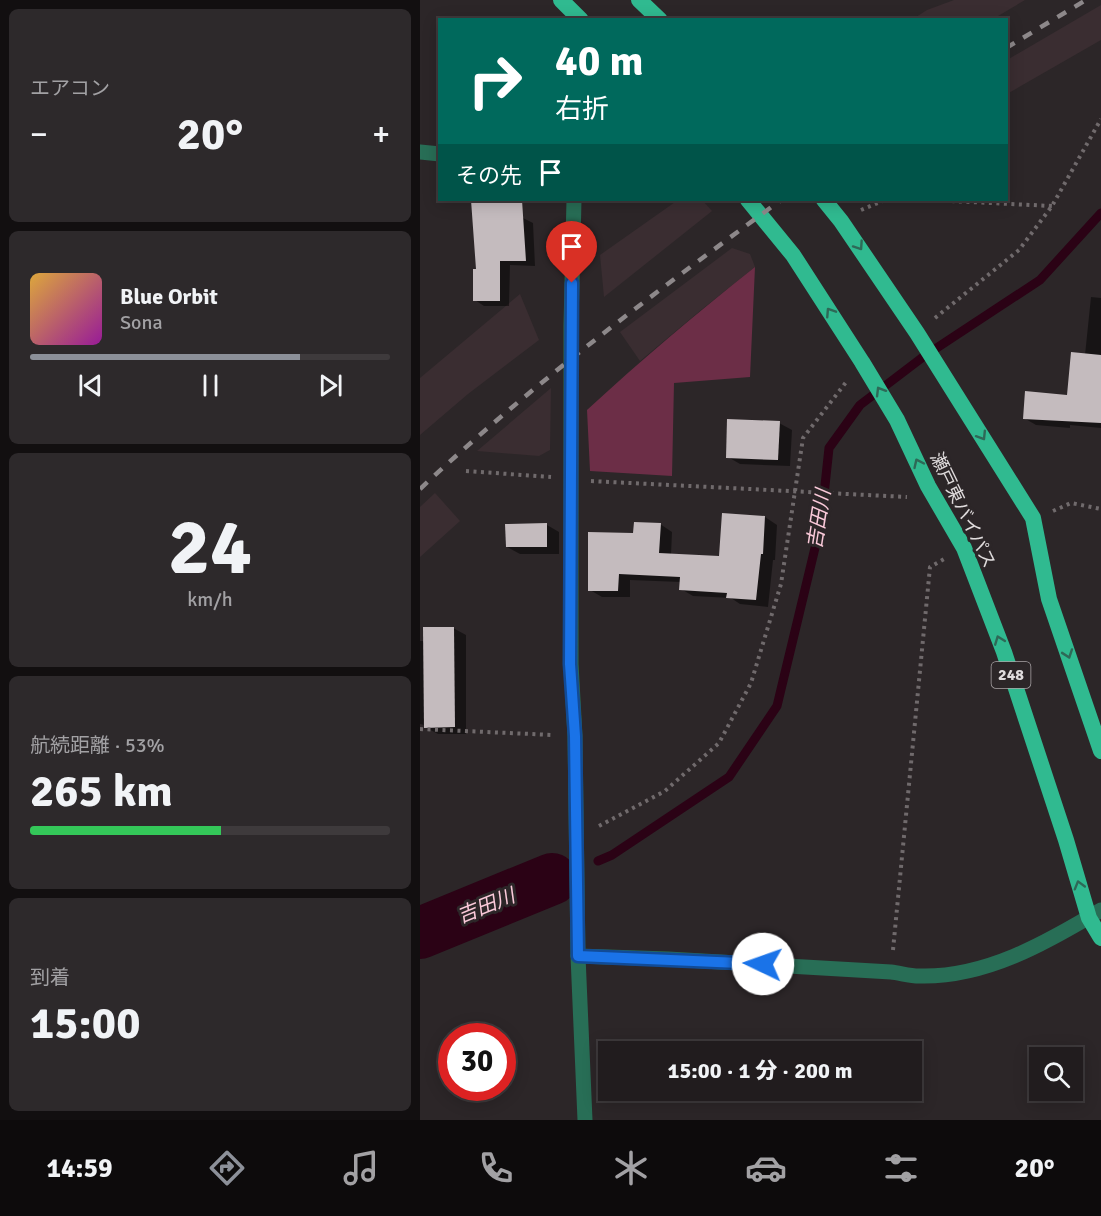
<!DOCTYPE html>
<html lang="ja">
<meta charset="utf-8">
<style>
body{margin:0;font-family:Signika,"Noto Sans JP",sans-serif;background:#2d292b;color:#f1f3f6;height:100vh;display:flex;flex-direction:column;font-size:22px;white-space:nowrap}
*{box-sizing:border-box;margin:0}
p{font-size:20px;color:#a2a1a4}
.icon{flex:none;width:33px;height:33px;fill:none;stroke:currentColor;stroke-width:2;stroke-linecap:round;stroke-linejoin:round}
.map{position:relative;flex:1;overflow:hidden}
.details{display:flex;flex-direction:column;gap:9px;padding:9px;background:#120f10;width:420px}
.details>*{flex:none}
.top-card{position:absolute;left:18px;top:18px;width:570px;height:183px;border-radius:0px;box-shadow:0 3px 15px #0003,0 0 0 2px #3e3a3c;background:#00695c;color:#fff;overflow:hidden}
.fabs{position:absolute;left:609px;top:1047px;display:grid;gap:12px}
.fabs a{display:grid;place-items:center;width:54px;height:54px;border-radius:0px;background:#211c1e;box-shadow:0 3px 15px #0003,0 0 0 2px #3e3a3c;font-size:30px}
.speed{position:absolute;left:18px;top:1023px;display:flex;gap:12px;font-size:30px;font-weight:700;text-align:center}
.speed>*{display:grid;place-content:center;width:78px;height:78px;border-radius:50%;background:#211c1e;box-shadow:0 3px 15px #0003,0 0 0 2px #3e3a3c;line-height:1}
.speed .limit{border:9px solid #d22;background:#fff;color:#111}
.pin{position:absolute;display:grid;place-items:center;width:51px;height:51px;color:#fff;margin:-62px -26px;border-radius:50% 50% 50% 0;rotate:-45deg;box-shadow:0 0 6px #0007}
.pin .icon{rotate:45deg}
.me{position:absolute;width:66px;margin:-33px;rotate:273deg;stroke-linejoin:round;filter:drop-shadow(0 0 4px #0008)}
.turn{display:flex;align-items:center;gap:21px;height:126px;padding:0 18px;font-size:27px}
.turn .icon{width:78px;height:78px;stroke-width:2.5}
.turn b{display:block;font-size:42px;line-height:51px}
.then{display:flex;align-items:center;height:57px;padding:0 18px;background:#0003;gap:12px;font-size:22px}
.big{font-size:45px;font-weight:800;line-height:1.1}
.details .widget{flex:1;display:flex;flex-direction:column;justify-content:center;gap:9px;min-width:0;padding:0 21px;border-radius:9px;background:#2d292b}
.details .dial{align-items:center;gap:0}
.dial b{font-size:78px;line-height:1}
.song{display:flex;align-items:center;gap:18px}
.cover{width:72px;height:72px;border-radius:9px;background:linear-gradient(135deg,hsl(40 70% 55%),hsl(300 70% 35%))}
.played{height:6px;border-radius:3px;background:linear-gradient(90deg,#8c9099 75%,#3e3a3c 75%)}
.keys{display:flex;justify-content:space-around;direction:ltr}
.heat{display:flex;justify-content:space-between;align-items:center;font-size:33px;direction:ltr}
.charge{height:9px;border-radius:4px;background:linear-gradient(90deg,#34c759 53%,#3e3a3c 0)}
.trip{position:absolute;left:178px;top:1041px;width:324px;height:60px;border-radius:0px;background:#211c1e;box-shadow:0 3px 15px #0003,0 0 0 2px #3e3a3c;font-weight:800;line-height:60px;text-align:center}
.dock{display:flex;height:96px;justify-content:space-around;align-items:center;background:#0d0b0c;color:#a2a1a4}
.dock .icon{width:42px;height:42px}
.dock .current{color:#8c9099}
.dock b{font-size:27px;color:#f1f3f6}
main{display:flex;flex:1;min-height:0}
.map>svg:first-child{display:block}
.built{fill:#3a2d31}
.green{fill:#6c2e47}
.shadow{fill:#0007}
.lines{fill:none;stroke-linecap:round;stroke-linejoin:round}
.stream{stroke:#2b0215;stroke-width:9}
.river{stroke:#2b0215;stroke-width:52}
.building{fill:#c4bbbe}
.path{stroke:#706a6c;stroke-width:4;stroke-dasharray:3 4.5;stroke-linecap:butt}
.minor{stroke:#286e56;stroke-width:15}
.trunk{stroke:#30ba90;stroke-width:16}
.rail{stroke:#8d888a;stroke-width:4.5;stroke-dasharray:10 10;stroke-linecap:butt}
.oneway{stroke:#2e6957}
.route-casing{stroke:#114b97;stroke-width:15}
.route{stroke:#1a73e8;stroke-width:10}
.labels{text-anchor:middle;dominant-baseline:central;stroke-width:6;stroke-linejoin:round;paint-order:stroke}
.shield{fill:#2c2628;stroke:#aaa5a7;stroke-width:1.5}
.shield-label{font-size:16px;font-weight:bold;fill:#e0dcdd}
.street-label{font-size:18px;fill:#e0dcdd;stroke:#2c2628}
.water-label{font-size:20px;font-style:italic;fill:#fbcada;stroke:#2c2628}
</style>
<main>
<section class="details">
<div class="widget"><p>エアコン</p>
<div class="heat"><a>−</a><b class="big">20°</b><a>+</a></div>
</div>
<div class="widget">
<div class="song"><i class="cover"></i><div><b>Blue Orbit</b><p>Sona</p></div></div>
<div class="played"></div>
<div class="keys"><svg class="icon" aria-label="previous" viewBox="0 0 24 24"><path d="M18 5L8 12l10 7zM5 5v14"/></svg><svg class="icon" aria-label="pause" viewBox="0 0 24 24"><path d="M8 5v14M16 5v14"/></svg><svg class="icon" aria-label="next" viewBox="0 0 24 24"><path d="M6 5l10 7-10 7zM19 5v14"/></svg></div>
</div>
<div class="widget dial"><b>24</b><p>km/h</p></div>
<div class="widget"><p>航続距離 · 53%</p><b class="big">265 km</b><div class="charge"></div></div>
<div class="widget"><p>到着</p><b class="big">15:00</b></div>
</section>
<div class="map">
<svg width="681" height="1120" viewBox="0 0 681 1120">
<rect width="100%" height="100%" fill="#2c2628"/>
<!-- built -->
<g class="built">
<polygon points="534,0 605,0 573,19 493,19 507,10"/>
<polygon points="681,5 681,40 587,94 587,60"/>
<polygon points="258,200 282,200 292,211 184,297 180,255"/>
<polygon points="312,248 330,254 335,267 281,310 220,361 200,332"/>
<polygon points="100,294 119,340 48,394 0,435 0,378"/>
<polygon points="131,388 130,450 119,456 57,451"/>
<polygon points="15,493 40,521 0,557 0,507"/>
</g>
<!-- green -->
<path class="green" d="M335,267L330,377L254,383L252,476L170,471L167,410C221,360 277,313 335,267Z"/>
<!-- shadow -->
<g class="shadow">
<polygon points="103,218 113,223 115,266 90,265 89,306 64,306 55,300"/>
<polygon points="671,297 681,298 681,428 650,425 650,428 616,425 604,418 649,396 665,355"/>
<polygon points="359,423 372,430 370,466 320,464 308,457"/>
<polygon points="345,517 357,525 355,560 353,560 348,607 320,604 311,598 273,596 261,589 261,582 210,580 210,597 182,597 170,590 215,534 240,524 252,532 251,555 301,558"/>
<polygon points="127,525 139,532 139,554 100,554 87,547"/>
<polygon points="33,628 46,635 46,734 18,734 5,727 5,725 0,724 0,641 5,641"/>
</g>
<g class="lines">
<!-- stream -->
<polyline class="stream" points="178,861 192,855 309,777 357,706 401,523 409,448 440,405 503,357 620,280 681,213"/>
<!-- river -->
<polyline class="river" points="0,933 132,879"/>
</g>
<!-- building -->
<g class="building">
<polygon points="51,200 102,200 106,261 80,261 80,301 53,301 53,269 56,269"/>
<polygon points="651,352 681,355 681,423 603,419 605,391 647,395"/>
<polygon points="307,419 360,421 358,460 306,458"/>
<polygon points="302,513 345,516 343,554 341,554 336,600 306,598 307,593 259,590 260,577 199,574 198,591 168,591 168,532 213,533 214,522 241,523 239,553 299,556"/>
<polygon points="127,523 127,547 86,547 85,524"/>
<polygon points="3,627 34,627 35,727 4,728"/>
</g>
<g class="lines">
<!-- path -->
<g class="path">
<polyline points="509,200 632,206"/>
<polyline points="441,210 465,200"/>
<polyline points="515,318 599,250 632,206 681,119"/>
<polyline points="46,471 131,477"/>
<polyline points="171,481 487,497"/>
<polyline points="633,511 651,503 681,509"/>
<polyline points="0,729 133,735"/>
<polyline points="179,826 245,791 299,743 331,683 361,584 383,438 427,381"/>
<polyline points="473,950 510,567 524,559"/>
</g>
<!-- minor -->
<g class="minor">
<polyline points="0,152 20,154"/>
<polyline points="154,200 151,325 151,664 155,736 158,956 165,1120"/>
<path d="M158,956L248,959L471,972C480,973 490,976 499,976C565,978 626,943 681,910"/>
</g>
<!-- trunk -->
<g class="trunk">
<polyline points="141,0 161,20"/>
<polyline points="219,0 240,20"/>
<polyline points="328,200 373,255 442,362 477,420 508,486 544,548 584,652 646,840 669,918 681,938"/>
<polyline points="404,200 421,221 497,333 613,518 629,599 681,751"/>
</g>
<!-- rail -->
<g class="rail">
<polyline points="586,48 666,0"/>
<path d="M0,489C113,383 237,291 361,200"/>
</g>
</g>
<!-- one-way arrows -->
<defs><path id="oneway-chevron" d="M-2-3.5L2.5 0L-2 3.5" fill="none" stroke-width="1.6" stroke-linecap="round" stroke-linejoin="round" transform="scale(1.5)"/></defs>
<g class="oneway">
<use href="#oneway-chevron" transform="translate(439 246) rotate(56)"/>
<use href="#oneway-chevron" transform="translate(410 312) rotate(-123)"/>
<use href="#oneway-chevron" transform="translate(460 391) rotate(-121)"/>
<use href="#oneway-chevron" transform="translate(562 436) rotate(58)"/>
<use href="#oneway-chevron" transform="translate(498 463) rotate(-115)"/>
<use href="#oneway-chevron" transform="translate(579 640) rotate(-111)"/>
<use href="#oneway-chevron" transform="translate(648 654) rotate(71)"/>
<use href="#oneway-chevron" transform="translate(659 885) rotate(-106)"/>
</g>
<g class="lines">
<defs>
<polyline id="route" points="152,283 150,664 155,736 158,956 343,964"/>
</defs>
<!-- route casing -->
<use href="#route" class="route-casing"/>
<!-- route -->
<use href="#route" class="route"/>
</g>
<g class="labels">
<!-- shield labels -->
<rect class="shield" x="571.5" y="662" width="39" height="26" rx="4.5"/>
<g class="shield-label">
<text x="591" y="675">248</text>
</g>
<!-- street labels -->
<g class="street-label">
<text transform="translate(543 510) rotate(64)">瀬戸東バイパス</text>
</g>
<!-- water labels -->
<g class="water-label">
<text transform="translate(399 519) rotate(-81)">吉田川</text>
<text transform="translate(66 906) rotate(-22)">吉田川</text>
</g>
</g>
</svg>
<div class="fabs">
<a><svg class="icon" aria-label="search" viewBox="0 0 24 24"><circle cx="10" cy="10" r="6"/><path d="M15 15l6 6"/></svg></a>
</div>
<div class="speed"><div class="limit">30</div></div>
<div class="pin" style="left:152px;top:283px;background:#d93025"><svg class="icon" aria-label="arrive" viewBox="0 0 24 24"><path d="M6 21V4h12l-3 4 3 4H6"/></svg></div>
<svg class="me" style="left:343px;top:964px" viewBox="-20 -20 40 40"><circle r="19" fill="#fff"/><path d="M0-13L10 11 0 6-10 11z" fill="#1a73e8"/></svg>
<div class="trip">15:00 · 1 分 · 200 m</div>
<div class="top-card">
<div class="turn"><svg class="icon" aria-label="right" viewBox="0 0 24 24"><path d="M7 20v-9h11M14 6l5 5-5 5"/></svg><div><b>40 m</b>右折</div></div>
<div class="then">その先<svg class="icon" aria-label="arrive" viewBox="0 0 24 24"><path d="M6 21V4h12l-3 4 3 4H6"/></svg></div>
</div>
</div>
</main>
<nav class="dock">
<b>14:59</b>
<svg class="icon current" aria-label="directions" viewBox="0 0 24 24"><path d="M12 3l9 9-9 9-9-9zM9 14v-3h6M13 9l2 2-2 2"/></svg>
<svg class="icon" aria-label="music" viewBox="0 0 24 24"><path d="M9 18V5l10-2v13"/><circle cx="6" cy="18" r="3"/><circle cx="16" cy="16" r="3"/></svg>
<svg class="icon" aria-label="phone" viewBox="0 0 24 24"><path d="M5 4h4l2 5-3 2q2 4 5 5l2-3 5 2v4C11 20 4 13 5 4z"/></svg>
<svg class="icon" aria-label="climate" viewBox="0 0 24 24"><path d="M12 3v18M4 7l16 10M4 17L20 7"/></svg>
<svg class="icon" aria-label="car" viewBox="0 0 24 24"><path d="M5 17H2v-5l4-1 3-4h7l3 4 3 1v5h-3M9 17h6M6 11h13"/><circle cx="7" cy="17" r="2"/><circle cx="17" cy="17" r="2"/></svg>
<svg class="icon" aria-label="filters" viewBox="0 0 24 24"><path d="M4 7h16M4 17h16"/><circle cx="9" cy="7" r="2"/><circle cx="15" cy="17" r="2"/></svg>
<b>20°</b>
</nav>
